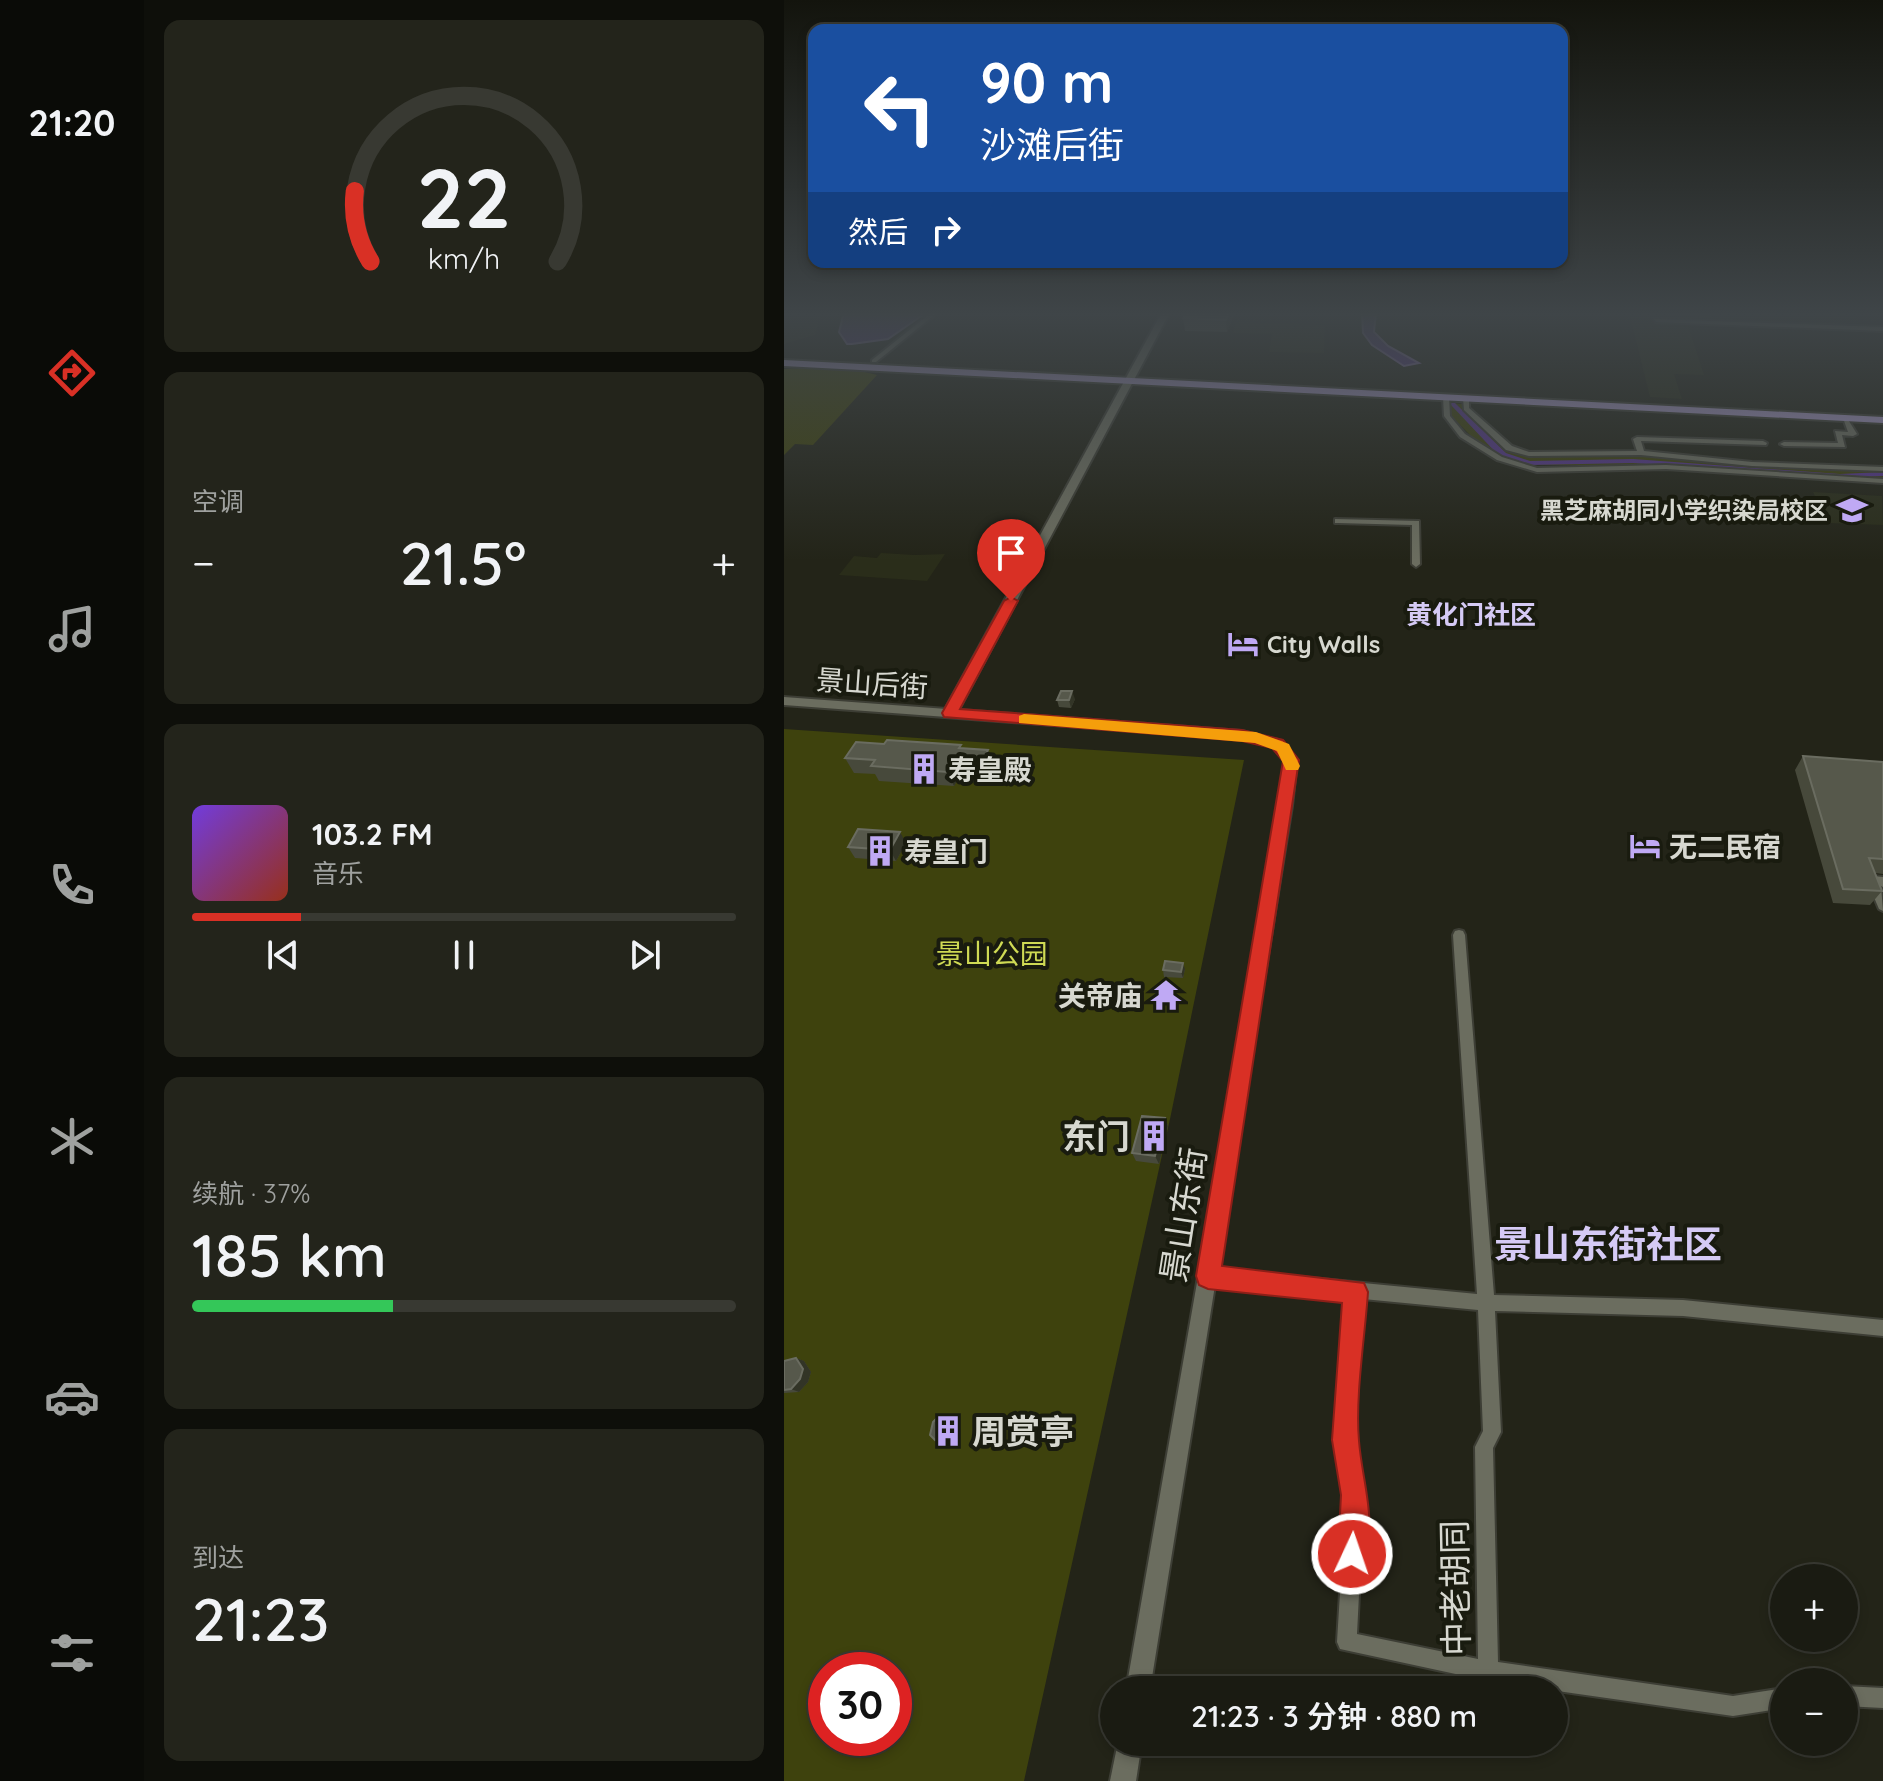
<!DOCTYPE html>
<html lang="zh">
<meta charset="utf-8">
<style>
body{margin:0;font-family:Quicksand,"Noto Sans SC",sans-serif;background:#23241b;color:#f1f3f6;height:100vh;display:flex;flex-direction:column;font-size:30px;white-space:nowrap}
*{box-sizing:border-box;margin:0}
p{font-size:26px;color:#9fa19f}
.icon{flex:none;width:44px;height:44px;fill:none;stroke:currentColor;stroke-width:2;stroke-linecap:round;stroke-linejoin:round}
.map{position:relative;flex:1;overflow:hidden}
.drawer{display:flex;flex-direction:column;gap:20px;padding:20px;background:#0e0f0a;width:640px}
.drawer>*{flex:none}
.hud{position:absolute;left:24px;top:24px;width:760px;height:244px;border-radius:16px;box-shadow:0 4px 12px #0003,0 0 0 2px #383932;background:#1a4fa0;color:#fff;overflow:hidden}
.fabs{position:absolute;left:986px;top:1564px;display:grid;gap:16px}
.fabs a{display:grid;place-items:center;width:88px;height:88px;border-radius:50%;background:#1a1b12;box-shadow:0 4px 12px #0003,0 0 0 2px #383932;font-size:40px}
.speed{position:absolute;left:24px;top:1652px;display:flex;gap:16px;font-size:40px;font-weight:700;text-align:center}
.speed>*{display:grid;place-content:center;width:104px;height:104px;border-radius:50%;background:#1a1b12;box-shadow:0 4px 12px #0003,0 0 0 2px #383932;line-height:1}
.speed .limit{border:12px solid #d22;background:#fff;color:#111}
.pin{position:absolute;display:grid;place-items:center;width:68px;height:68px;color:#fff;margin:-82px -34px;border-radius:50% 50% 50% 0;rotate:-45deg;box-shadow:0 0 8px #0007}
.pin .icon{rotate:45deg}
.me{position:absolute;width:88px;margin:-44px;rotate:3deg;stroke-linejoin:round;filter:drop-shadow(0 0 6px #0008)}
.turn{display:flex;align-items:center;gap:28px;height:168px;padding:0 40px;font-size:36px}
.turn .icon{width:104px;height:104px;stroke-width:2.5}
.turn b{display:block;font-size:56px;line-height:68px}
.then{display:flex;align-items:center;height:76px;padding:0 40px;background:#0003;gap:16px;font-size:30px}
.big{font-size:60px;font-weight:600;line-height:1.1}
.drawer .card{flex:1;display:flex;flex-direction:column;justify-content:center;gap:12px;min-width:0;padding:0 28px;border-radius:16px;background:#23241b}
.drawer .dial{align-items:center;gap:0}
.dial svg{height:208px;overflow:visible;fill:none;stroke:#383932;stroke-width:7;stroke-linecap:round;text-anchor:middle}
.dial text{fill:#f1f3f6;stroke:none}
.song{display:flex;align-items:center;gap:24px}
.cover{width:96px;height:96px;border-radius:12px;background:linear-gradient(135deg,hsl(260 70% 55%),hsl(10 70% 35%))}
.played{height:8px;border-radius:4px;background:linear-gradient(90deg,#d93025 20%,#383932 20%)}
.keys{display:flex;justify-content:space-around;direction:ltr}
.heat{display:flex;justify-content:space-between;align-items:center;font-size:44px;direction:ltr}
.charge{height:12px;border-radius:6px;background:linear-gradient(90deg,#34c759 37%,#383932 0)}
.trip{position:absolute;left:316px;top:1676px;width:468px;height:80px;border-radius:40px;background:#1a1b12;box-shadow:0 4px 12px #0003,0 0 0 2px #383932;font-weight:600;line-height:80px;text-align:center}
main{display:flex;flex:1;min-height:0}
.tab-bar{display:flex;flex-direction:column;width:144px;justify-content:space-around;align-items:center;background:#0a0b07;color:#9fa19f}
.tab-bar .icon{width:56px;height:56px}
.tab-bar .current{color:#d93025}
.tab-bar b{font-size:36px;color:#f1f3f6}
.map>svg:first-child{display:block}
.built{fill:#2a2d1a}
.green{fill:#3e420d;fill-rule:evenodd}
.water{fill:#543786;stroke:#7b679c;stroke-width:2}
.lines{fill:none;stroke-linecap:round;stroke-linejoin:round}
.canal{fill:#543786;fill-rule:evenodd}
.minor-casing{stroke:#3d3e35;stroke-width:4}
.tertiary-casing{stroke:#3d3e35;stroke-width:4}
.secondary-casing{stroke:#3d3e35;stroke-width:4}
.primary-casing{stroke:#3d3e35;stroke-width:4}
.minor{fill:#6b6d5f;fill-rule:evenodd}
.tertiary{fill:#6b6d5f;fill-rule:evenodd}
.secondary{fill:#6b6d5f;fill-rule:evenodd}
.primary{fill:#a092bd;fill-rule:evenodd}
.wall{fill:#47493b}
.shaded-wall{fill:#323426}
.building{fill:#56584b;stroke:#6a6c60;stroke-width:2}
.route{fill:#d93025;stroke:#8d1f18;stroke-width:2}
.slow{fill:#f59e0b}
.labels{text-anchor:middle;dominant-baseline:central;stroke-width:8;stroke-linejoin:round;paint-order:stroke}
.far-poi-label{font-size:24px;font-weight:bold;fill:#d7d8d0;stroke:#191b0f;text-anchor:end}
.far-quarter-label{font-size:26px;font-weight:bold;fill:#d5caf5;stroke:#191b0f}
.street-label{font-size:28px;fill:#d7d8d0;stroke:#191b0f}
.poi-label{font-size:28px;font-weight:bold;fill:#d7d8d0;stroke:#191b0f;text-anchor:start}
.park-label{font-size:28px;fill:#cfda54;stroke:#191b0f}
.near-poi-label{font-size:34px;font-weight:bold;fill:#d7d8d0;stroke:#191b0f;text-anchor:end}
.near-street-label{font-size:34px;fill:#d7d8d0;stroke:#191b0f}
.near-quarter-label{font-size:38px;font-weight:bold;fill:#d5caf5;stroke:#191b0f}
</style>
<main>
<nav class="tab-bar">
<b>21:20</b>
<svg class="icon current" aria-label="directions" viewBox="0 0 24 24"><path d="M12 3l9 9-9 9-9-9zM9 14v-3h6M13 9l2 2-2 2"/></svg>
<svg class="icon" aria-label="music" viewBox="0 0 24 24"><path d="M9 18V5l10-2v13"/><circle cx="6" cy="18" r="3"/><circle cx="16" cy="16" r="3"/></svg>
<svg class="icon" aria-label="phone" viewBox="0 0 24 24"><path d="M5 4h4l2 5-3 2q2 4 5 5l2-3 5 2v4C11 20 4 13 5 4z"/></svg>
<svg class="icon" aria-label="climate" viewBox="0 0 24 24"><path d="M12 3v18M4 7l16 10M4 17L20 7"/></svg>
<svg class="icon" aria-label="car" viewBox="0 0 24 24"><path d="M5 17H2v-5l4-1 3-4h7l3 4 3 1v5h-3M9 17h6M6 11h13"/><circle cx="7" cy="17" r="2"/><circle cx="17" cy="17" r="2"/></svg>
<svg class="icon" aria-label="filters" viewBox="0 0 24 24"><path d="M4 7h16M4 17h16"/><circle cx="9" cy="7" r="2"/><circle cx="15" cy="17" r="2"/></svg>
</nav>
<section class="drawer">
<div class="card dial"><svg viewBox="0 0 100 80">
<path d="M14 69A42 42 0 1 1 86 69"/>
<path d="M14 69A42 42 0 0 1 8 42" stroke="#d93025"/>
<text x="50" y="56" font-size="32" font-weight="700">22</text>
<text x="50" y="72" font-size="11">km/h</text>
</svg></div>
<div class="card"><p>空调</p>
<div class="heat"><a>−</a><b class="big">21.5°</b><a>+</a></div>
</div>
<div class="card">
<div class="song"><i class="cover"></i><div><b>103.2 FM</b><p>音乐</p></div></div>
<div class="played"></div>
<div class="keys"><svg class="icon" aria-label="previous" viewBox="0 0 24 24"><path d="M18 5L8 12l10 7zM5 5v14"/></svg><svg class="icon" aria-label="pause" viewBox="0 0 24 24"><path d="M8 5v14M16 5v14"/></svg><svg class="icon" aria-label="next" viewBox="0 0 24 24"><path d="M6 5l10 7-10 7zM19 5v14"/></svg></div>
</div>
<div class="card"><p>续航 · 37%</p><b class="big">185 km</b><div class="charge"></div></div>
<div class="card"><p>到达</p><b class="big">21:23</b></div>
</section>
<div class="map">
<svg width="1099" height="1781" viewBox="0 0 1099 1781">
<rect width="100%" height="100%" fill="#232418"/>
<!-- built -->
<g class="built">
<polygon points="0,312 37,312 31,335 0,344"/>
<polygon points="845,312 1070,312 1080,326 878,318 878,321 903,322 920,375 890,374 898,399 866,397"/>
<polygon points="452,322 541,325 540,353 485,352 488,334 449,333"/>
<polygon points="1029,492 1098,496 1099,525 1044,523"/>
<polygon points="97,553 131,555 161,554 143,581 55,575 70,556 93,558"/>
</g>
<!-- green -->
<g class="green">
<polygon points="33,367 65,368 93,375 29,445 11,444 0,455 0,369"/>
<polygon points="666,403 679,404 721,446 747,456 863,457 1099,471 1099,480 851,465 735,465 702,451 667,416"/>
<path d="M0,729L460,760L386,1119L240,1781H0ZM42,1670H110V1738H42Z"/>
</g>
<!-- water -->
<g class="water">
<polygon points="60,312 143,312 104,339 68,344 63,344 55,332"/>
<polygon points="578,312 592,312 590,332 604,346 635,363 620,366 588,345 579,333"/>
</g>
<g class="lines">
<!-- canal -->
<polygon class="canal" points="667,403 671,403 722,453 746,461 849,459 1056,474 1099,472 1099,476 1056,478 849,463 746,465 716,457 667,405"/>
<defs>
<g id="minor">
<polygon points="148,312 154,312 92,362 88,362 88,360"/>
<polygon points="870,319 1099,327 1099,331 872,322"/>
<polygon points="662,395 665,397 666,416 681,434 718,457 753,468 882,465 1099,479 1099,483 882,469 753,472 713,460 676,437 660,416 659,397"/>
<polygon points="682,396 685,398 685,408 728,446 745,452 853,451 849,439 853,437 979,441 983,443 982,445 857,441 860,451 968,462 1099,467 1099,471 968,466 857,455 745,456 722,450 680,410 679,398"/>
<polygon points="1059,418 1063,418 1073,434 1069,436 1058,435 1061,447 1000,446 996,444 1000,442 1054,443 1051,431 1064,432"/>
<polygon points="551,519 635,521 636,564 632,567 628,564 628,525 554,523 551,523"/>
<polygon points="1089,876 1099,877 1099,887 1097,886 1099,911 1095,909 1083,881 1085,878"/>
<path d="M675,930L679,931L681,935L710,1295L899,1300L1099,1320V1336L899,1316L711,1311L717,1432L709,1448L714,1662L949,1696L1000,1688V1708L949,1716L704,1681L556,1649L553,1642L562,1495L552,1440L562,1298L424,1284L418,1282L416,1276L418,1270L424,1268L693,1294L669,935L671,931ZM579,1299L694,1310L699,1431L691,1447L694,1659L573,1634L580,1495L570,1440Z"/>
<polygon points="1060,1686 1099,1688 1099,1708 1060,1706"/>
</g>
<g id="tertiary">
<polygon points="0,697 458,731 498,741 513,760 508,806 366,1690 342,1690 496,806 501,761 490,747 458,739 0,705"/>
<polygon points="334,1742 358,1742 352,1781 326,1781"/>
</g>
<polygon id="secondary" points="378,312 386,312 173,713 166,717 161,716 159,713"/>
<polygon id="primary" points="0,360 1099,417 1099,423 0,366"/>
</defs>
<!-- minor casing -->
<use href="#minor" class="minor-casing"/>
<!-- tertiary casing -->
<use href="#tertiary" class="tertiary-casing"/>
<!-- secondary casing -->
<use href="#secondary" class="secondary-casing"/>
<!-- primary casing -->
<use href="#primary" class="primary-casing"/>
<!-- minor -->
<use href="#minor" class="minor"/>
<!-- tertiary -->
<use href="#tertiary" class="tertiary"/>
<!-- secondary -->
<use href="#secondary" class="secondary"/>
<!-- primary -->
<use href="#primary" class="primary"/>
</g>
<!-- wall -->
<g class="wall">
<polygon points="403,312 450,312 450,315 443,332 401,331 399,318"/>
<polygon points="882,312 929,312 928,317 884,315"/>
<polygon points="291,699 287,708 275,707 273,700"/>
<polygon points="179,749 204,750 210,765 202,783 173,781 170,786 95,781 91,774 70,773 61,758"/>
<polygon points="1019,756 1099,762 1099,874 1091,873 1098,891 1086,905 1049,903 1011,770"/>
<polygon points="122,843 112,861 71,858 64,847"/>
<polygon points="401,969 399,978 380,977 379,970"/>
<polygon points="381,1118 384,1126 375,1164 352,1161 348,1153"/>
<polygon points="12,1358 20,1361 27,1372 24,1382 15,1392 0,1393 0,1361"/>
</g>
<!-- shaded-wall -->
<g class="shaded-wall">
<polygon points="445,312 450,312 450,315 443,332 442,320"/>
<polygon points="288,691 291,699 287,708 285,700"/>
<polygon points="204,750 210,765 202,783 195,768"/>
<polygon points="166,766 173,781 170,786 163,772"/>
<polygon points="116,832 122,843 112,861 106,850"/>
<polygon points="399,963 401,969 399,978 397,972"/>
<polygon points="381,1118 384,1126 375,1164 371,1156"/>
<polygon points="12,1358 20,1361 27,1372 24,1382 15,1392 7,1389"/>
<polygon points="166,1416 172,1418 175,1424 172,1437 157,1442 151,1440"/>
</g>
<!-- building -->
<g class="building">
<polygon points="403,312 445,312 442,320 399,318"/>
<polygon points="277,691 288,691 285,700 273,700"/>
<polygon points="103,740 177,745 175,748 204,750 195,768 166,766 163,772 87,766 91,760 61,758 72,742 100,744"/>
<polygon points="1019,756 1099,762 1099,859 1085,858 1098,891 1059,889"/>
<polygon points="74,829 116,832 106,850 64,847"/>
<polygon points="381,961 399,963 397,972 379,970"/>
<polygon points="358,1116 381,1118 371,1156 348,1153"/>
<polygon points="12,1358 19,1369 16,1379 7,1389 0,1390 0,1361"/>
<polygon points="155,1416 166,1416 170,1422 166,1435 151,1440 146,1435 149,1422"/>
</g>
<!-- sky -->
<linearGradient id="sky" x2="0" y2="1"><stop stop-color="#13140d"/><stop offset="0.56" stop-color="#3f4548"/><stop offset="1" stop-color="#3f4548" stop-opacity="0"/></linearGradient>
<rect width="1099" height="561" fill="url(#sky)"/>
<!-- route -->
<path class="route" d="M227,597L234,601L176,709L458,730L499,740L515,760L438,1266L580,1283L584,1292C581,1337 571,1397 575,1441C578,1482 595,1524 578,1564L568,1569L558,1564L554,1554L557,1495L548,1440L558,1303L424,1289L415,1285L412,1276L499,761L488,748L458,741L160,717L158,713L220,601Z"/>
<!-- slow -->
<polygon class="slow" points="240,714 472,732 505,744 516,766 514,770 502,770 493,751 471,743 235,723 235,716"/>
<!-- icons -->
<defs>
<symbol id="school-bare" viewBox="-9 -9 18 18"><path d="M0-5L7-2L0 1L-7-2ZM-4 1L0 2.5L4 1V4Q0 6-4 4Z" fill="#bfa9f4" stroke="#191b0f" stroke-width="2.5" paint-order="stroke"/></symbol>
<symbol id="hotel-bare" viewBox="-9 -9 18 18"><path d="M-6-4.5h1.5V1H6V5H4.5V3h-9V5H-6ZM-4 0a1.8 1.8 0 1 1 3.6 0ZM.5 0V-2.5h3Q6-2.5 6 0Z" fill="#bfa9f4" stroke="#191b0f" stroke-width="2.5" paint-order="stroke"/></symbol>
<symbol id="building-bare" viewBox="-9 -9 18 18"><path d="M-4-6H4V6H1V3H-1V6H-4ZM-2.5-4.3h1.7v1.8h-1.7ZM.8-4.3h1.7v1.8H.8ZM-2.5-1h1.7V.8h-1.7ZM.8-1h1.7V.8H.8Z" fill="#bfa9f4" stroke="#191b0f" stroke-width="2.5" paint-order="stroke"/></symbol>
<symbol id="temple-bare" viewBox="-9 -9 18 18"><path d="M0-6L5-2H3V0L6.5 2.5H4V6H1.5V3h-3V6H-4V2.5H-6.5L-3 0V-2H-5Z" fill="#bfa9f4" stroke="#191b0f" stroke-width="2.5" paint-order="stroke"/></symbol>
</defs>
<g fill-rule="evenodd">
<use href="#school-bare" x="1046" y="488" width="44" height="44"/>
<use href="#hotel-bare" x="437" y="622" width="44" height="44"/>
<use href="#building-bare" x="118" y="747" width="44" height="44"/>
<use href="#hotel-bare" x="839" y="824" width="44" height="44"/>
<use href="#building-bare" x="74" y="829" width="44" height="44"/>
<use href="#temple-bare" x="360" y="973" width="44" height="44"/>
<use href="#building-bare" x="348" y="1114" width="44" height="44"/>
<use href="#building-bare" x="142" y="1409" width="44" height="44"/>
</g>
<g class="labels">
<!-- far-poi labels -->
<g class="far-poi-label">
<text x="1044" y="510">黑芝麻胡同小学织染局校区</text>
<text x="483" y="644" text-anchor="start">City Walls</text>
</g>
<!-- far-quarter labels -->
<g class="far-quarter-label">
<text x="687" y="614">黄化门社区</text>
</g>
<!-- street labels -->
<g class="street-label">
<text transform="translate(88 683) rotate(4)">景山后街</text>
</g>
<!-- poi labels -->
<g class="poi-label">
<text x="164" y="769">寿皇殿</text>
<text x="885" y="846">无二民宿</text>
<text x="120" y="851">寿皇门</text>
<text x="358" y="995" text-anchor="end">关帝庙</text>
</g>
<!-- park labels -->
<g class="park-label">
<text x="208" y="953">景山公园</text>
</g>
<!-- near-poi labels -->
<g class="near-poi-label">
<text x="346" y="1136">东门</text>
<text x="188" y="1431" text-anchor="start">周赏亭</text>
</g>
<!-- near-street labels -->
<g class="near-street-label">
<text transform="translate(399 1215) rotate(-81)">景山东街</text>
<text transform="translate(671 1588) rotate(-91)">中老胡同</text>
</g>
<!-- near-quarter labels -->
<g class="near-quarter-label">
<text x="824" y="1244">景山东街社区</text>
</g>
</g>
</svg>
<div class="fabs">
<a>+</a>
<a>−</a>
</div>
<div class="speed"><div class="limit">30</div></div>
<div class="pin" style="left:227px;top:601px;background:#d93025"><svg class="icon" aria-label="arrive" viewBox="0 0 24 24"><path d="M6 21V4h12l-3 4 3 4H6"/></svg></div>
<svg class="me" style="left:568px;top:1554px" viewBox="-20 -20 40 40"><circle r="17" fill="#d93025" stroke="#fff" stroke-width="3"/><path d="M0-11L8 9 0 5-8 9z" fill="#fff"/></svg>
<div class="trip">21:23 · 3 分钟 · 880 m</div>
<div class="hud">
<div class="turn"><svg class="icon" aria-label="left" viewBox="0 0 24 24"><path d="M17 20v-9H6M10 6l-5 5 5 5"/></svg><div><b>90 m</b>沙滩后街</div></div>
<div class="then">然后<svg class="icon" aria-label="right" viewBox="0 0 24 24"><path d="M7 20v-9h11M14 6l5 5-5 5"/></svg></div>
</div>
</div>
</main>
